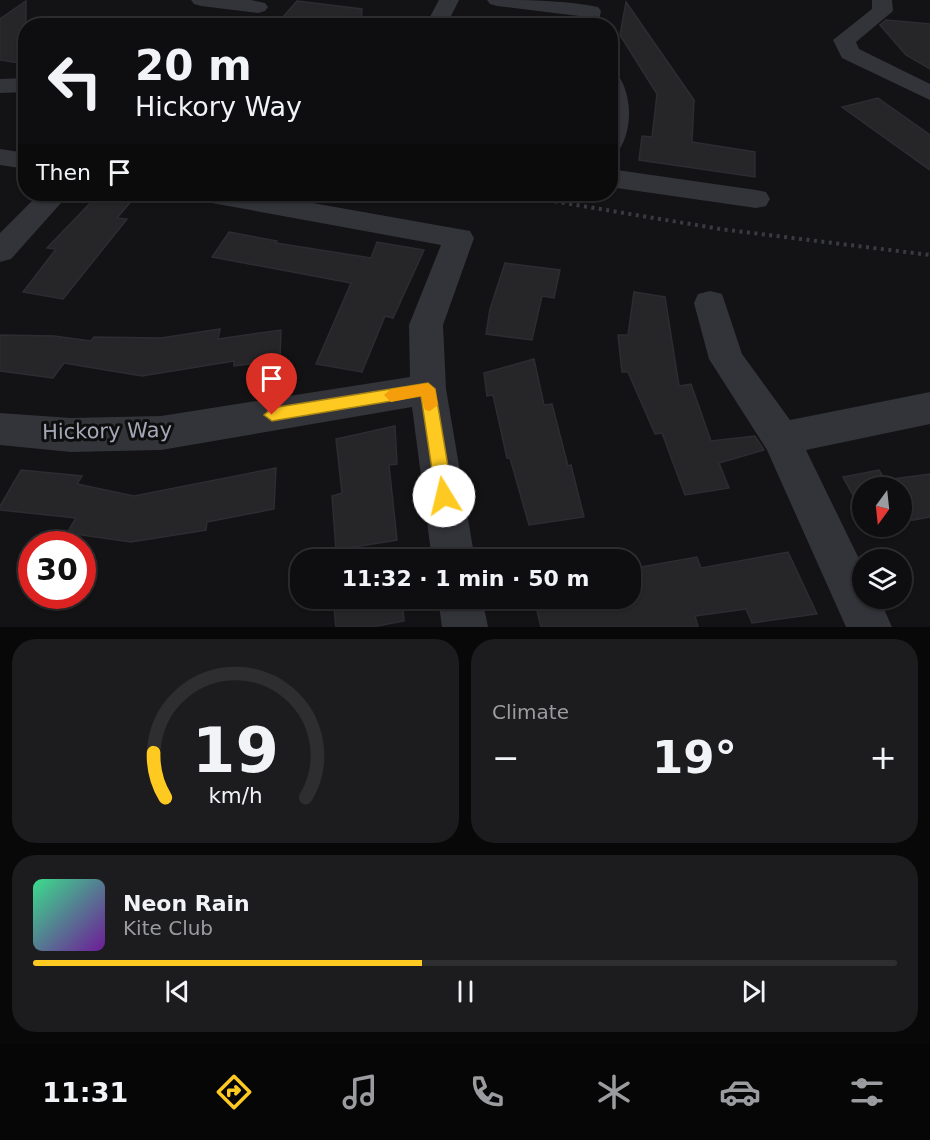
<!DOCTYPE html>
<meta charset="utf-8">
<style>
body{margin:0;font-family:"DejaVu Sans",sans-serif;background:#1c1c1e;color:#f1f3f6;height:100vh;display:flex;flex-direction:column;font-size:22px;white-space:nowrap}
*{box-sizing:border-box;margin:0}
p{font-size:20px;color:#9b9c9f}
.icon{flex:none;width:33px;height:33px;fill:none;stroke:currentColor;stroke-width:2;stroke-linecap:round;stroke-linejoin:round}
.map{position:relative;height:627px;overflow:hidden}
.panel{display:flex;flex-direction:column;gap:12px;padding:12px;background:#080809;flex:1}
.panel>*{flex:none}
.banner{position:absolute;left:18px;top:18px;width:600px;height:183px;border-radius:24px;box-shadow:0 2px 4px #0004,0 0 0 2px #2e2e30;background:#0e0e10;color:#f1f3f6;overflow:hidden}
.needle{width:39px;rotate:195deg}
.tools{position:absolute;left:852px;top:477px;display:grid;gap:12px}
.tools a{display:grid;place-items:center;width:60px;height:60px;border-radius:50%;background:#0e0e10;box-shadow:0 2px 4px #0004,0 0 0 2px #2e2e30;font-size:30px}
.speed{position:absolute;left:18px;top:531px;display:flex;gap:12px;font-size:30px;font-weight:700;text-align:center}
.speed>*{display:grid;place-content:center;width:78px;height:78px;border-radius:50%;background:#0e0e10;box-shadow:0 2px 4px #0004,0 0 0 2px #2e2e30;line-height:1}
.speed .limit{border:9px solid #d22;background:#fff;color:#111}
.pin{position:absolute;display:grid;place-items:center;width:51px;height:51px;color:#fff;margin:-62px -26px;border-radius:50% 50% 50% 0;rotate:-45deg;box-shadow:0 0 6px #0007}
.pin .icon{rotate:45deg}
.me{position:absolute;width:66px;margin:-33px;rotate:351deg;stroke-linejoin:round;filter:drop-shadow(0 0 4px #0008)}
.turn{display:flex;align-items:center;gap:21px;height:126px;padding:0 18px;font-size:27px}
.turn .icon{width:78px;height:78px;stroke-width:2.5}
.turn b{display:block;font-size:42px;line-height:51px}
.then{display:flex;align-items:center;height:57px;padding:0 18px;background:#0003;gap:12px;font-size:22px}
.big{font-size:45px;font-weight:600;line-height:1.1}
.panel .tile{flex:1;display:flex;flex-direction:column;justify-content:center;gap:9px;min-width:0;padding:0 21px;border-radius:24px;background:#1c1c1e}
.panel .dial{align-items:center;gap:0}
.dial svg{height:156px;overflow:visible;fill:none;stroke:#2e2e30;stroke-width:7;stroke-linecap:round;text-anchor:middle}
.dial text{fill:#f1f3f6;stroke:none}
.song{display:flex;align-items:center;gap:18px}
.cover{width:72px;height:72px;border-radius:9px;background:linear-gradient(135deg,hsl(150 70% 55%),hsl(280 70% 35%))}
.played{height:6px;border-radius:3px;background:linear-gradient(90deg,#feca21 45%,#2e2e30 45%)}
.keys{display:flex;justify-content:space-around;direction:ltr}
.heat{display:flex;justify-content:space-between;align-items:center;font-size:33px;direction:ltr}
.panel .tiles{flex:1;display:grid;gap:12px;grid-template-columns:1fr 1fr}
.tile:last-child{grid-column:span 2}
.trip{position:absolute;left:290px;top:549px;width:351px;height:60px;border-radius:24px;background:#0e0e10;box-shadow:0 2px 4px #0004,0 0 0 2px #2e2e30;font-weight:600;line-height:60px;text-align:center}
.tab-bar{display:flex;height:96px;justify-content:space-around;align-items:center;background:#060606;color:#9b9c9f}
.tab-bar .icon{width:42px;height:42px}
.tab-bar .on{color:#feca21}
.tab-bar b{font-size:27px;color:#f1f3f6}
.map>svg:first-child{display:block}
.building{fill:#262629;stroke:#2d2c31;stroke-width:1.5}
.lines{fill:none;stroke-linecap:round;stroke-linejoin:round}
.path{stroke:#393b41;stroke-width:4;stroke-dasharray:3 4.5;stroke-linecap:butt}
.minor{fill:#33343a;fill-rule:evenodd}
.route{fill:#feca21;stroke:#a58315;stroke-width:1.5}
.slow{fill:#f59e0b}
.labels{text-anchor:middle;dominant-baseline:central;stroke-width:6;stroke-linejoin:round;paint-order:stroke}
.street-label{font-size:21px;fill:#a3a7b6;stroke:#0e0e0f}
</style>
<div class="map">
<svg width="930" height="627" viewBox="0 0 930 627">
<rect width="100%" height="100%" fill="#131315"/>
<!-- building -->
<g class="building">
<polygon points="26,1 26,64 0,60 0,19"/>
<polygon points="297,1 362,9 361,26 275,26"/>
<polygon points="626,2 694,100 692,142 755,152 755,177 639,160 642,136 652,137 657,94 620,35"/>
<polygon points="886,20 930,24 930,69 906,55 880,25"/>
<polygon points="878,98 930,135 930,170 842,107"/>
<polygon points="99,194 135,197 117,218 127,219 63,299 23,292 56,249 47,248"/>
<polygon points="229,232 277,241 276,243 371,258 377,242 424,250 393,318 385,316 362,372 316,364 351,283 212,257"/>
<polygon points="505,263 560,270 554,298 542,296 532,340 486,334 490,309"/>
<polygon points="634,292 665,297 679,386 691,384 711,441 755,436 764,450 719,463 729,488 685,495 662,433 655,434 628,372 622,372 618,335 628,335"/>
<polygon points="220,329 218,339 281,330 280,360 234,366 234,361 142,376 64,363 53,378 0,371 0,335 54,336 91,341 94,337 161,338"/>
<polygon points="534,359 544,405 552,404 568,466 571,465 584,517 529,525 510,458 507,458 493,395 487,396 484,373"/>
<polygon points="395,426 397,464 389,465 397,540 336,550 332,496 342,493 336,439"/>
<polygon points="276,468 274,509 207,522 206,530 131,542 67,533 76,518 0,510 0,506 21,470 82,476 77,484 134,496"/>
<polygon points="879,470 885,480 930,474 930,517 902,522 902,488 862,488 862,512 843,477"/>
<polygon points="788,552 817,614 752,623 746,609 695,616 698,627 541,627 535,602 551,598 630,598 630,569 697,557 701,568"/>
<polygon points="333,598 402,598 404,621 372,627 336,627"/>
</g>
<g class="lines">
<!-- path -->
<polyline class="path" points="510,194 720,229 930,255"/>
<!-- minor -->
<g class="minor">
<polygon points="191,0 251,0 265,3 268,7 265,11 258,13 201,6 194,4"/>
<polygon points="439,0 459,0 446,26 425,26"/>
<path d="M487,0C524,0 562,0 598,7L601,11L598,26H576L579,16L497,6L490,4Z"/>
<polygon points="872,0 892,0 893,11 856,42 859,49 930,84 930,100 842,58 833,40 872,9"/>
<path d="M610,73L618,75C632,95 633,129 619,150L610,152Z"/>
<polygon points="26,78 26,92 0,93 0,79"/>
<polygon points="0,149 26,153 26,169 0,165"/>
<polygon points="610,169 756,190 766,192 770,199 766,206 756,208 610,187"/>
<polygon points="39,194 69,194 11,259 0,262 0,233"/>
<polygon points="198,194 262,194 470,231 474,238 443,325 446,389 475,560 432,560 412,407 161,450 71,452 0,445 0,413 71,418 161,416 410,377 409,325 441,245 212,203 202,201"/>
<polygon points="710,291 722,294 742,354 790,420 930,392 930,424 806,450 862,565 862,598 879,598 892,627 846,627 767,450 709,359 694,303 698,294"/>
<polygon points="438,598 482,598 488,627 442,627"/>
</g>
</g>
<!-- route -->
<polygon class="route" points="428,383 435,389 453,496 450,501 444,503 438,501 436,496 421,396 272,421 264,415 272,408"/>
<!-- slow -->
<polygon class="slow" points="428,383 435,389 438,405 430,411 425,410 421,396 391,402 384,395 391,389"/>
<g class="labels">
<!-- street labels -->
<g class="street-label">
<text transform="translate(107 431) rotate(-1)">Hickory Way</text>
</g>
</g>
</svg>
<div class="tools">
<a><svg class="needle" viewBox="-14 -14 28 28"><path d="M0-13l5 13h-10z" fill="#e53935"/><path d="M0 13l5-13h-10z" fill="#9b9c9f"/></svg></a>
<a><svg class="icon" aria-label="layers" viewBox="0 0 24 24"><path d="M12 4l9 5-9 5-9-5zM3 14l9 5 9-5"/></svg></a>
</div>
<div class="speed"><div class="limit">30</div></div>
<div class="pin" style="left:272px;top:415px;background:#d93025"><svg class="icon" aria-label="arrive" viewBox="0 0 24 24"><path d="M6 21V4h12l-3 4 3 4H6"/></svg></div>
<svg class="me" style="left:444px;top:496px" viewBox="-20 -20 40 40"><circle r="19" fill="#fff"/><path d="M0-13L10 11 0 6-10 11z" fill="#feca21"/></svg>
<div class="trip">11:32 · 1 min · 50 m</div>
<div class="banner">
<div class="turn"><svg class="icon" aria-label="left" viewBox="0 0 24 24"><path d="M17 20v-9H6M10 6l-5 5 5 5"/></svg><div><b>20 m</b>Hickory Way</div></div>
<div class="then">Then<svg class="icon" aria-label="arrive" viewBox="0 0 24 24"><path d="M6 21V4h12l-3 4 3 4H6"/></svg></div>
</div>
</div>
<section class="panel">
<div class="tiles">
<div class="tile dial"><svg viewBox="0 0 100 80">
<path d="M14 69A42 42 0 1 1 86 69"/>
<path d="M14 69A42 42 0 0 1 8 46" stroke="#feca21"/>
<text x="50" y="56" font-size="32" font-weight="700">19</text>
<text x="50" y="72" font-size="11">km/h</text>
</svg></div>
<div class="tile"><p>Climate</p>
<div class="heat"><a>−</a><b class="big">19°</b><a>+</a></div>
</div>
<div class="tile">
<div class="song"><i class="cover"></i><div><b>Neon Rain</b><p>Kite Club</p></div></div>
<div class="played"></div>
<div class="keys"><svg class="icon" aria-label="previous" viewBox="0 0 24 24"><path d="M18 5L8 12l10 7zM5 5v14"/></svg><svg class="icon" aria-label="pause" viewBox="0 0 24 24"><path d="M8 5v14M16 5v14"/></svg><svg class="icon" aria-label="next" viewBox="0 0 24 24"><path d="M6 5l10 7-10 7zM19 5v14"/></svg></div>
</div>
</div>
</section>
<nav class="tab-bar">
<b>11:31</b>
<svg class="icon on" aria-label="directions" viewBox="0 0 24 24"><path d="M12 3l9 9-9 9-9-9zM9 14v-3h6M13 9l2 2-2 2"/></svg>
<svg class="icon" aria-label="music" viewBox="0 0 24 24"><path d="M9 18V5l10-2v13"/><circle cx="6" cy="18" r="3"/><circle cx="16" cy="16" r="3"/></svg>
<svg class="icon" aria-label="phone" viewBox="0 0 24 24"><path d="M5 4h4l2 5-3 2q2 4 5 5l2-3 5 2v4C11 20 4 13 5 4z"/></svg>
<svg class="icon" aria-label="climate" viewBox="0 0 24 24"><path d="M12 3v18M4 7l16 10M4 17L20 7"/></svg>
<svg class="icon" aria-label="car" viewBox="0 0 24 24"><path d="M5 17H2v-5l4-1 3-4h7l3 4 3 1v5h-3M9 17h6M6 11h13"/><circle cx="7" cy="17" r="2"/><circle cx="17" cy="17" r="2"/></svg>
<svg class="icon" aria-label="filters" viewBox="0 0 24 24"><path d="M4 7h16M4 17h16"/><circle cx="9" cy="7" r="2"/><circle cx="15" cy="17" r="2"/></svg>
</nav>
